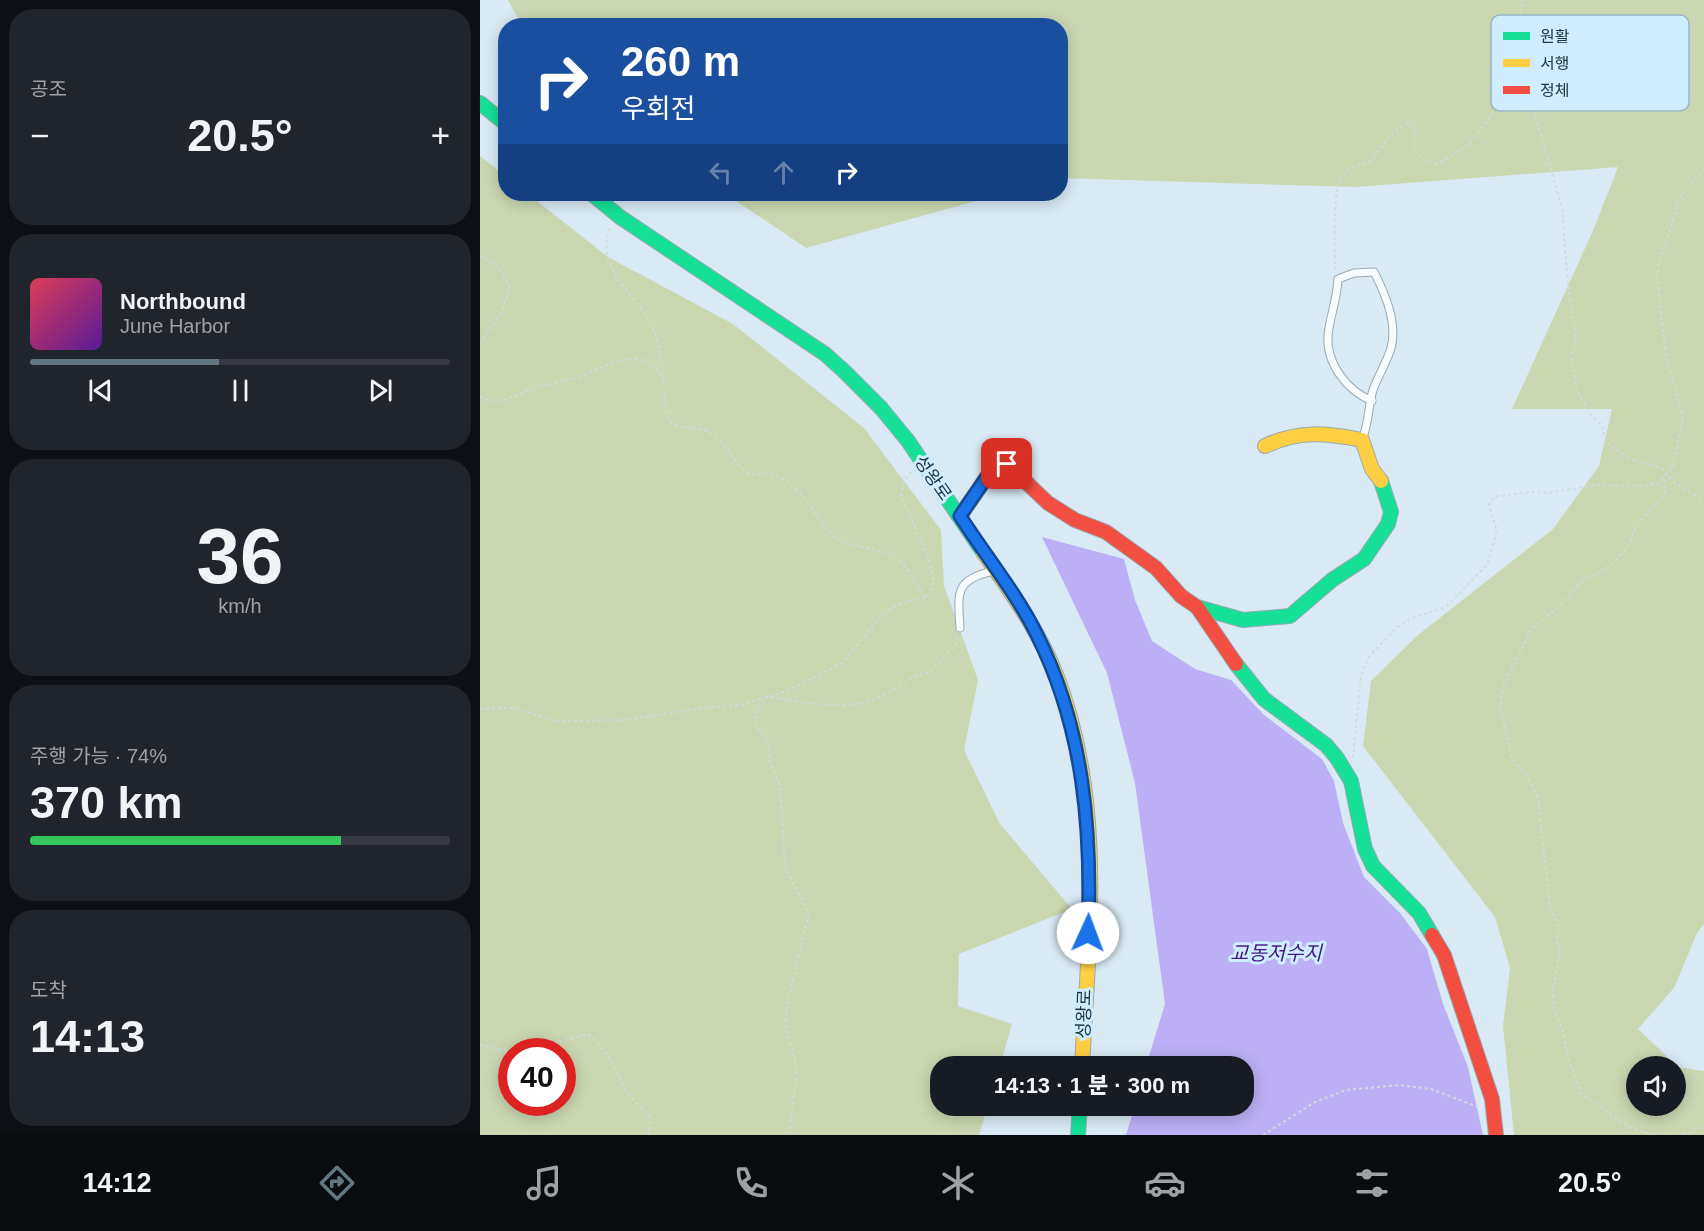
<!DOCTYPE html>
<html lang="ko">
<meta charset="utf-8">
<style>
body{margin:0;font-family:Helvetica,"Noto Sans KR",sans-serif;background:#20242c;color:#f1f3f6;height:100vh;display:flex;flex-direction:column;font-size:22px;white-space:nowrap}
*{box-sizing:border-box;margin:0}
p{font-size:20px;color:#9ea1a6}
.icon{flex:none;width:33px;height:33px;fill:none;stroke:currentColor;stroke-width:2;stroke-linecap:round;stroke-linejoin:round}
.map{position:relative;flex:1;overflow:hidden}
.drawer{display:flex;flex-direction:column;gap:9px;padding:9px;background:#0d0f14;width:480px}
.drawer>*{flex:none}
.hud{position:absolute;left:18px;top:18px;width:570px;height:183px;border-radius:24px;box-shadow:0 3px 15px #0003;background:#1a4fa0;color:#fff;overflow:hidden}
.buttons{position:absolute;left:1146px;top:1056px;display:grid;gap:12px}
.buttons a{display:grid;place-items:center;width:60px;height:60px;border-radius:50%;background:#171b24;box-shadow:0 3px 15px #0003;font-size:30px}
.speed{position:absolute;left:18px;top:1038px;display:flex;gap:12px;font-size:30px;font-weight:700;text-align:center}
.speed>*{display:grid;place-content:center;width:78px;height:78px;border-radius:50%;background:#171b24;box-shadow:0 3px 15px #0003;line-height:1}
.speed .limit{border:9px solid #d22;background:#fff;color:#111}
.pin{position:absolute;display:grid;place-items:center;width:51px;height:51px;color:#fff;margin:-26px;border-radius:12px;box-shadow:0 3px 9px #0006}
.me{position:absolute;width:66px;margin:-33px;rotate:2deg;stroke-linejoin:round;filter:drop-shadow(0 0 4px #0008)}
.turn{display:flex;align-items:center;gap:21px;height:126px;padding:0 24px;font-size:27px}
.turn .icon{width:78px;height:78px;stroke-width:2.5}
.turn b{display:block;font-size:42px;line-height:51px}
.lanes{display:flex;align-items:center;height:57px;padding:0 24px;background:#0003;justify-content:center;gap:30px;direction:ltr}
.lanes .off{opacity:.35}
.big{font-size:45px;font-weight:800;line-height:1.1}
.drawer .card{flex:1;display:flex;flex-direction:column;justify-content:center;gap:9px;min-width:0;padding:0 21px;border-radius:24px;background:#20242c}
.drawer .dial{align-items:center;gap:0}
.dial b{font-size:78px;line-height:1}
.song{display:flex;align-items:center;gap:18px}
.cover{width:72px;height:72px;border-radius:9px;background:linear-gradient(135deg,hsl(350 70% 55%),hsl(270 70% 35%))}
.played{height:6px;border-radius:3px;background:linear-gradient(90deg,#627681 45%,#363941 45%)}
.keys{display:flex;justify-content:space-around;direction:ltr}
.heat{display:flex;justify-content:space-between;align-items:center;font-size:33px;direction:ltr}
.charge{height:9px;border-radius:4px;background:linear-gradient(90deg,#34c759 74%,#363941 0)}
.trip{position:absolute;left:450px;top:1056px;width:324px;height:60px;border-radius:24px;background:#171b24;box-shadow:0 3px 15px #0003;font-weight:800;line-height:60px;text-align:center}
.tab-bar{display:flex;height:96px;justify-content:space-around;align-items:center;background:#090b0e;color:#9ea1a6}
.tab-bar .icon{width:42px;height:42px}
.tab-bar .selected{color:#627681}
.tab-bar b{font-size:27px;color:#f1f3f6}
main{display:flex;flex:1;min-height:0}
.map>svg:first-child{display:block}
.green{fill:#cad7b1;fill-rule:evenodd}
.water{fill:#bcaff5}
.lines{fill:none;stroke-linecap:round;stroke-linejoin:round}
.lane-casing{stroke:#99aab4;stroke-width:9}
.fast-casing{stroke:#99aab4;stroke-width:16}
.slow-casing{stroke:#99aab4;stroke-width:16}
.jam-casing{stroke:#99aab4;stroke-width:16}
.path{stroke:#d3d9dc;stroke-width:2;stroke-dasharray:3 3;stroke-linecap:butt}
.lane{stroke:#f9fcfd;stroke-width:7}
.fast{stroke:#16e098;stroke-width:14}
.slow{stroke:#ffcf43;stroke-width:14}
.jam{stroke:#f24e42;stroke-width:14}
.route-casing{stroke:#114b97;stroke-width:15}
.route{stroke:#1a73e8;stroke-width:10}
.labels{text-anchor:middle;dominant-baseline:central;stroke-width:6;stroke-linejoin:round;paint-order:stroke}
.street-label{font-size:18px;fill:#223743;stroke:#ceedff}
.water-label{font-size:20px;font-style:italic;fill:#451786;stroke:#ceedff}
.key{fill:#ceedff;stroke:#9ab6c7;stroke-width:1.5}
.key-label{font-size:16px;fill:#223743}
</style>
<main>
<section class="drawer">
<div class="card"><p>공조</p>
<div class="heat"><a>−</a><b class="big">20.5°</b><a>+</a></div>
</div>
<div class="card">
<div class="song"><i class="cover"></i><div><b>Northbound</b><p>June Harbor</p></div></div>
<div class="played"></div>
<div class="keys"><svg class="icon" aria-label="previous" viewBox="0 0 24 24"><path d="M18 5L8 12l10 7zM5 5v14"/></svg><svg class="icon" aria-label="pause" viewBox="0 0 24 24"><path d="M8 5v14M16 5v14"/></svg><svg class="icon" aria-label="next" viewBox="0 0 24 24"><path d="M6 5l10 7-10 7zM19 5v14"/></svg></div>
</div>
<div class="card dial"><b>36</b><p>km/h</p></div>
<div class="card"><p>주행 가능 · 74%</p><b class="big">370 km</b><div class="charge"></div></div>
<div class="card"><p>도착</p><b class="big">14:13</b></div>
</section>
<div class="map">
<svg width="1224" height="1135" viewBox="0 0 1224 1135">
<rect width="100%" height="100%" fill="#d9eaf4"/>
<!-- green -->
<g class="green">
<path d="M28,0H1224V924L1217,933L1194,988L1158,1029L1198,1067L1224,1071V1135H1034L1023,1026L1030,968L1015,917L883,746L891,681L938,635L1073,529L1119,466L1132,409H1032L1112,233L1138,167L876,187L581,178L580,26H42ZM1156,1066H1196V1106H1156Z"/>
<path d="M0,156L25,176L26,194H48L128,257L253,324L384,428L461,530L464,586L498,680L484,750L520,824L592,909L479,954L478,1006L532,1024L520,1066H460V1106H508L499,1135H0ZM32,1052H82V1102H32Z"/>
<polygon points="246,194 521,194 326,248"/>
</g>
<!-- water -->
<polygon class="water" points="562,537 644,559 655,600 672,641 715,669 751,680 784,715 842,759 854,781 863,823 884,877 920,913 947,949 963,1004 988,1067 1003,1135 646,1135 655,1106 764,1106 764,1066 666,1066 685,1004 655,783 627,673"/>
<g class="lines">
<defs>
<g id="lane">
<path d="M882,440C889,423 888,407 893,390C898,376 907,362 911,348C918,324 905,293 894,272L874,273L858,279C857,300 850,316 848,335C846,363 866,390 892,401"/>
<path d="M480,628C478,593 474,580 513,571"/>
</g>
<g id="fast">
<polyline points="0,103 26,124"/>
<polyline points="112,194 140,217 345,354 364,371 401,408 428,441 503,552"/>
<polyline points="717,607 763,620 810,616 852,580 884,559 908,524 911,512 901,481"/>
<polyline points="756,664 784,699 846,745 857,758 871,781 885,849 893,866 939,913 952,935"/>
<polyline points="598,1135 600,1106"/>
</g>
<g id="slow">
<path d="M785,446C819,430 846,433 882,440L892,469L901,481"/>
<path d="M503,552C530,591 560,632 577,677C625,802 609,936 602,1066"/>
</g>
<g id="jam">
<polyline points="480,516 513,468 527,464 568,503 595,520 626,532 676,568 701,596 717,607 756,664"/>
<polyline points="952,935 964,955 1012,1099 1016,1135"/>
</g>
</defs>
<!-- lane casing -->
<use href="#lane" class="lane-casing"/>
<!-- fast casing -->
<use href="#fast" class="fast-casing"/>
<!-- slow casing -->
<use href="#slow" class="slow-casing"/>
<!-- jam casing -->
<use href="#jam" class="jam-casing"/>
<!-- path -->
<g class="path">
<path d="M1021,46L1043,51C1045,72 1040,86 1052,105L1082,207L1087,276L1096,338L1092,355L1096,388L1111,415L1122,425L1126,442L1133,448L1156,461L1181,468L1194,482L1224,501"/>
<path d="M130,228C113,269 159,296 173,329C185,359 182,389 188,420C200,431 218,425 232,434C249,445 255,467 272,475C313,465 328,509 351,533C365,548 394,547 412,555C428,562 433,585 446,597"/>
<polyline points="0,255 21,270 30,289 21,314 0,343"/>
<path d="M855,270C855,250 852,193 861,178C868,167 878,164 889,163L913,132L929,122L935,131L933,150L944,161L958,164L988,145L1009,119L1012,112L1022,38L1040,13L1043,0"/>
<path d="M0,397C21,406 32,396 52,389C68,383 85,382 101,376C128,365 164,343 182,377"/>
<polyline points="288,696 275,714 278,728 288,740 290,762 300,786 305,868 329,913 307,1004 305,1024 315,1060 316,1081 309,1135"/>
<path d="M291,697C328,703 368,712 403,696C419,688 430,675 449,673L474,647L478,637"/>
<polyline points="0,709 33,708 76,721 146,720 222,708 261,705 307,691 334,678 363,662 401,616 417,605 446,597 451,591 454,582 449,559 421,496 424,481 432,471"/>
<polyline points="873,758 881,675 888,658 917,627 935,617 966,607 1007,565 1017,531 1009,505 1014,497 1052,492 1067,493 1115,485 1164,486 1179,483 1188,473 1194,463 1203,417 1186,355 1177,278 1179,261 1189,234 1199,198 1224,169"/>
<polyline points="0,1045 32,1052"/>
<path d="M45,1052L108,1034C127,1050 135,1067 145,1089C151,1100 163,1107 170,1118L169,1135"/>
<polyline points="783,1135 835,1102 866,1090 920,1085 951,1089 998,1107"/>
<polyline points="1175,1135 1151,1128 1101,1093 1088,1059 1082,1027 1074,1010 1073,991 1080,951 1077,940 1078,925 1070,908 1058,798 1047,776 1032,758 1020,706 1023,687 1051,630 1080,605 1100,583 1134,563 1150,543 1156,525 1185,495 1184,478"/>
<polyline points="1203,1135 1224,1127"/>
</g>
<!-- lane -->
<use href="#lane" class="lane"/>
<!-- fast -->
<use href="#fast" class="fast"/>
<!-- slow -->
<use href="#slow" class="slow"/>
<!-- jam -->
<use href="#jam" class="jam"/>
</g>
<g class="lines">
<defs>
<path id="route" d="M527,464L513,468L480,516C505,555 537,594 557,635C604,729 612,830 608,933"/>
</defs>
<!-- route casing -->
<use href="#route" class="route-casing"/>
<!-- route -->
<use href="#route" class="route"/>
</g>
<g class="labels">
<!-- street labels -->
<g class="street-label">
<text transform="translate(453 478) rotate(55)">성왕로</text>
<text transform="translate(604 1014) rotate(-88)">성왕로</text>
</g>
<!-- water labels -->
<g class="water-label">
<text x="796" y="953">교동저수지</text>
</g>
</g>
<!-- legend -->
<rect x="1011" y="15" width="198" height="96" rx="9" class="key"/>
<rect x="1023" y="32" width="27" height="8" fill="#16e098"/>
<rect x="1023" y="59" width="27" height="8" fill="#ffcf43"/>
<rect x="1023" y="86" width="27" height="8" fill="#f24e42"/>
<g class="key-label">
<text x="1060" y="42">원활</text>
<text x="1060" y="69">서행</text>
<text x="1060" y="96">정체</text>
</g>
</svg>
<div class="buttons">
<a><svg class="icon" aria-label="sound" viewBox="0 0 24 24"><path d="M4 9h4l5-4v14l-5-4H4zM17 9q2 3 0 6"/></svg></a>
</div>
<div class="speed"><div class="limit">40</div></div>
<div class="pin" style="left:527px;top:464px;background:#d93025"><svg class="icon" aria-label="arrive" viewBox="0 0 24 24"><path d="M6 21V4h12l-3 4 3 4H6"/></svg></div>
<svg class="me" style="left:608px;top:933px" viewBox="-20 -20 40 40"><circle r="19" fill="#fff"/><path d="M0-13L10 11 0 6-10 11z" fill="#1a73e8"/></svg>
<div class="trip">14:13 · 1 분 · 300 m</div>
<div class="hud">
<div class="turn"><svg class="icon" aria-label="right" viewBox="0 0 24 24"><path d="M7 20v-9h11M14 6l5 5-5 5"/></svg><div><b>260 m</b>우회전</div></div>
<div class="lanes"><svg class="icon off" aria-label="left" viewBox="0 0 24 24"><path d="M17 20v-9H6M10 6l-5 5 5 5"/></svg><svg class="icon off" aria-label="ahead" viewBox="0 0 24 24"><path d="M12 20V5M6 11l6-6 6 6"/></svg><svg class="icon" aria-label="right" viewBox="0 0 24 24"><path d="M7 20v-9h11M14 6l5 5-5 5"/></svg></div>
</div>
</div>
</main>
<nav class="tab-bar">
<b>14:12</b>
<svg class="icon selected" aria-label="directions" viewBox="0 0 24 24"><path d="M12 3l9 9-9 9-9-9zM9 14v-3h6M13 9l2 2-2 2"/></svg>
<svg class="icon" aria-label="music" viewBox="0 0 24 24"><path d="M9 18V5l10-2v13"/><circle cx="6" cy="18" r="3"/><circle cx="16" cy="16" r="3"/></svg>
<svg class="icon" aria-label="phone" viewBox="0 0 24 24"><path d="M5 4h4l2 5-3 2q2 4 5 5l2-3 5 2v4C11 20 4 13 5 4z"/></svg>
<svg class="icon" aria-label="climate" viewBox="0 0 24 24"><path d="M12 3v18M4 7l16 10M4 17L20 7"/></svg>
<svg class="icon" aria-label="car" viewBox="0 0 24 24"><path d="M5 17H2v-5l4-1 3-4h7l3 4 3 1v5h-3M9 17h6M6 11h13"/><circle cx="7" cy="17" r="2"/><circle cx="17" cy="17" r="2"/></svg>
<svg class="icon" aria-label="filters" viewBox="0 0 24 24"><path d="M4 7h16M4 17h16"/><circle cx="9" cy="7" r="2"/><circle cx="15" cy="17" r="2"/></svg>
<b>20.5°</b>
</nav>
